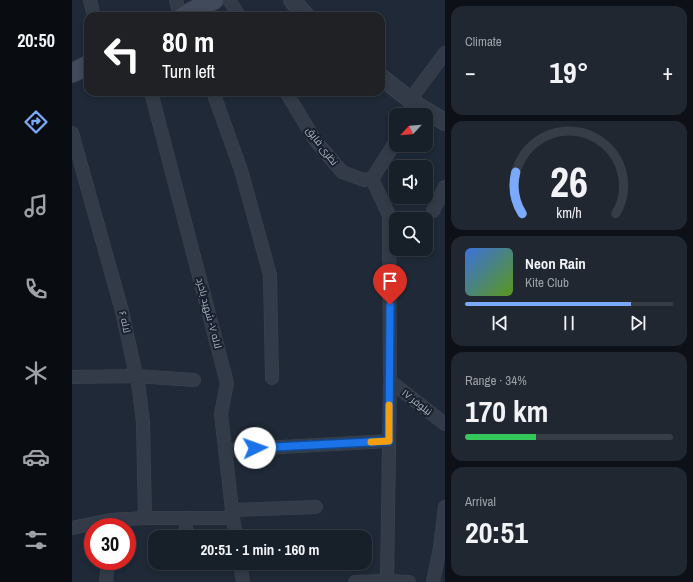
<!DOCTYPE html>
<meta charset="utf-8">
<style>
body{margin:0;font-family:"Archivo Narrow",Cairo,sans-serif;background:#202731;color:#f1f3f6;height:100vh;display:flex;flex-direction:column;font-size:15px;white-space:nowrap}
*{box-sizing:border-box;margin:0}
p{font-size:13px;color:#9ea2a8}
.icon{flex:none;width:22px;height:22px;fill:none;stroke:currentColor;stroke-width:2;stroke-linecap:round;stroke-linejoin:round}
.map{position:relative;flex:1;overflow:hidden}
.panel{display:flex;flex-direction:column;gap:6px;padding:6px;background:#0d1117;width:248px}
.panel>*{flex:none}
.guide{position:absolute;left:12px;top:12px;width:301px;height:84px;border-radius:12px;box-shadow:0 2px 6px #0003,0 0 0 1px #363d46;background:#202124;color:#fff;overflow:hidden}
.needle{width:26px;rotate:244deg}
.tools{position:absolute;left:317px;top:108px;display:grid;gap:8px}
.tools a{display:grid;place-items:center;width:44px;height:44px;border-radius:8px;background:#171f29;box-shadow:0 2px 6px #0003,0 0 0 1px #363d46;font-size:20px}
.speed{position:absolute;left:12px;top:518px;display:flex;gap:8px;font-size:20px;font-weight:700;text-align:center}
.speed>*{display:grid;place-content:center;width:52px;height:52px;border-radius:50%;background:#171f29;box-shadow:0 2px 6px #0003,0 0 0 1px #363d46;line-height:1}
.speed .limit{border:6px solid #d22;background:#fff;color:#111}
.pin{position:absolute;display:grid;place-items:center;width:34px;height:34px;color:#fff;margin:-41px -17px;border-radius:50% 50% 50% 0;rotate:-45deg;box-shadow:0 0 4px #0007}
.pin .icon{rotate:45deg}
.me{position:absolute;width:44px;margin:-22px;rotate:87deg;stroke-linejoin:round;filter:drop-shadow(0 0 3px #0008)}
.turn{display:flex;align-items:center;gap:14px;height:84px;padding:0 12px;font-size:18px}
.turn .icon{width:52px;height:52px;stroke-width:2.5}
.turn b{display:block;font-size:28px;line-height:34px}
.big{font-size:30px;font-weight:700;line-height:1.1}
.panel .tile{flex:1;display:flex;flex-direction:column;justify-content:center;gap:6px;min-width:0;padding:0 14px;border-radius:12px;background:#202731}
.panel .dial{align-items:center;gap:0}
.dial svg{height:104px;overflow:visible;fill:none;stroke:#363d46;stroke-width:7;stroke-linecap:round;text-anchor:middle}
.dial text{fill:#f1f3f6;stroke:none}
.song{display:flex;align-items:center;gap:12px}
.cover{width:48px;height:48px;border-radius:6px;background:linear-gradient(135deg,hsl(220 70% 55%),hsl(90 70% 35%))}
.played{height:4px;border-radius:2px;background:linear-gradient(90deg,#7caafa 80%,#363d46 80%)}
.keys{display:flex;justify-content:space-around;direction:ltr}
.heat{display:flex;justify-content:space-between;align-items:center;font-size:22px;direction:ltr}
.charge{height:6px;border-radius:3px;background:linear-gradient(90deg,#34c759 34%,#363d46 0)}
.trip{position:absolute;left:76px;top:530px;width:224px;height:40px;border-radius:12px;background:#171f29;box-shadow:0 2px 6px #0003,0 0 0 1px #363d46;font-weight:700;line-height:40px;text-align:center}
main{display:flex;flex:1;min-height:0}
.dock{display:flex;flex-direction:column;width:72px;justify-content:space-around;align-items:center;background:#090c10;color:#9ea2a8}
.dock .icon{width:28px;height:28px}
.dock .current{color:#7caafa}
.dock b{font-size:18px;color:#f1f3f6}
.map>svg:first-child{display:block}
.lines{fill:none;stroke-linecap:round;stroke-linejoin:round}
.minor-casing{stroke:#3c4451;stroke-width:14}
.tertiary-casing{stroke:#3c4451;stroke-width:18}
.secondary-casing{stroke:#3c4451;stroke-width:20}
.minor{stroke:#333b48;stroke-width:13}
.tertiary{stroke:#333b48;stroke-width:16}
.secondary{stroke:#404a5b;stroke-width:18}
.route-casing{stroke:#114b97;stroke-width:10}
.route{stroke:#1a73e8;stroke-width:7}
.slow{stroke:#f59e0b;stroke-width:7}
.labels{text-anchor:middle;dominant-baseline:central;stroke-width:4;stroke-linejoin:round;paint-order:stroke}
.street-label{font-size:10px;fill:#adb5c5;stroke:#18202c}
</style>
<main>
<nav class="dock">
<b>20:50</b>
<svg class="icon current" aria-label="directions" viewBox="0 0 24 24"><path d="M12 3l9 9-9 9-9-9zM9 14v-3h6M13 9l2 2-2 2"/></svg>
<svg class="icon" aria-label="music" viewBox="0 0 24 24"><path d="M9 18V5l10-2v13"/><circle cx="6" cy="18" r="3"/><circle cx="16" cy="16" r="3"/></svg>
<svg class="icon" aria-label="phone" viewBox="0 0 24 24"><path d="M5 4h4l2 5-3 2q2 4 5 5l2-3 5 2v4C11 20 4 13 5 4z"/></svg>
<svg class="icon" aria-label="climate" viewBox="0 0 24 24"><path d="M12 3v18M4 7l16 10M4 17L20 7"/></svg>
<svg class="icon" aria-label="car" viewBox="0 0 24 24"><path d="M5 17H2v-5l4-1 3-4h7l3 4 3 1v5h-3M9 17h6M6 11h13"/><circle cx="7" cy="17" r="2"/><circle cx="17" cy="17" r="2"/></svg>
<svg class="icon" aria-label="filters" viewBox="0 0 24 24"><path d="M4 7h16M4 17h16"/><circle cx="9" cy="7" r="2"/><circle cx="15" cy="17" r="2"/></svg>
</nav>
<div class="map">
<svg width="373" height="582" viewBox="0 0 373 582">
<rect width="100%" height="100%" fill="#1f2937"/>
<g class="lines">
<defs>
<g id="minor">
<polyline points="18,0 22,16"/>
<polyline points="104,0 108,16"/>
<polyline points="157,0 167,16"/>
<polyline points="79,92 155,383 149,414 161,518 164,537"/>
<polyline points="141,92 169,170 198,275 200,378"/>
<polyline points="214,92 243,140 270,172 292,180 300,179"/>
<polyline points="338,100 373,53"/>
<polyline points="340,115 346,106"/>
<polyline points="0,133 50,311 67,389 71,422 73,518"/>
<polyline points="300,179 317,215 318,381 315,581"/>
<polyline points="300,179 324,141"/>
<polyline points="361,211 373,187"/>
<polyline points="0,377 64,376 122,380"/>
<polyline points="318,381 373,424"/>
<polyline points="153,450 317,441"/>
<polyline points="160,510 244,507"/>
<polyline points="114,518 114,537"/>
<polyline points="0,528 39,520 73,518 161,518"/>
<polyline points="168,563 171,582"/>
<polyline points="34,582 36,561"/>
<polyline points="283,582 315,581 337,582"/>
<polyline points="361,582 368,548 373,507"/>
</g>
<g id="tertiary">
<polyline points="220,0 234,16"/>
<polyline points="309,77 346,106 373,122"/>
</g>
<g id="secondary">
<polyline points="111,16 142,0"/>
<polyline points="0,73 16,65"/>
</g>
</defs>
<!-- minor casing -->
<use href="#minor" class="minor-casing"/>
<!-- tertiary casing -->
<use href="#tertiary" class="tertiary-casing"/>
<!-- secondary casing -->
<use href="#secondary" class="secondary-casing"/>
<!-- minor -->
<use href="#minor" class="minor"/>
<!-- tertiary -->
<use href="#tertiary" class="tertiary"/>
<!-- secondary -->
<use href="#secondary" class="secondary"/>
</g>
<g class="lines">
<defs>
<polyline id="route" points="183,448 317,441 318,305"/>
</defs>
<!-- route casing -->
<use href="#route" class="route-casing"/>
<!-- route -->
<use href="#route" class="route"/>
<!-- slow -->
<polyline class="slow" points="299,442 317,441 317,405"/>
</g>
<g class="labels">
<!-- street labels -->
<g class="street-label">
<text transform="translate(250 146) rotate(53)">نظری فایق</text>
<text transform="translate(137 313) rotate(75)">لاله ۷- شهید باخرد</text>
<text transform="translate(53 322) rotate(77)">لاله ۶</text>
<text transform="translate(345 402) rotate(38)">نیلوفر ۱۷</text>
</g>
</g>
</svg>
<div class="tools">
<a><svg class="needle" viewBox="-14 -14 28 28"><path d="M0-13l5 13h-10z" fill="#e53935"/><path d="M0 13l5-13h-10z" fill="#9ea2a8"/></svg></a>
<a><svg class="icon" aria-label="sound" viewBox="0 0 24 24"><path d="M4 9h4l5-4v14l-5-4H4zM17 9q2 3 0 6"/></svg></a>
<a><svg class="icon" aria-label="search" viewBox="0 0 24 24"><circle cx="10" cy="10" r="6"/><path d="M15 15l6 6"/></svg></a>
</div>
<div class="speed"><div class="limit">30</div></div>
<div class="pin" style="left:318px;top:305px;background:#d93025"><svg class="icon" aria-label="arrive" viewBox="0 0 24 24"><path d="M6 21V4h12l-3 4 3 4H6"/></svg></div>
<svg class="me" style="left:183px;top:448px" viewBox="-20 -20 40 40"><circle r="19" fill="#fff"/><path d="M0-13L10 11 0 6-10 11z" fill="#1a73e8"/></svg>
<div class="trip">20:51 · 1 min · 160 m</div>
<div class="guide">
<div class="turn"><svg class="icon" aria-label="left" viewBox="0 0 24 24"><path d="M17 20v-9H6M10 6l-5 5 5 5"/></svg><div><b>80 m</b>Turn left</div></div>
</div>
</div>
<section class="panel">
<div class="tile"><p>Climate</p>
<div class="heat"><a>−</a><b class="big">19°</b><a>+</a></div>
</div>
<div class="tile dial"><svg viewBox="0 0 100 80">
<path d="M14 69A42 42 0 1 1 86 69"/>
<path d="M14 69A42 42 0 0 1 9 37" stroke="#7caafa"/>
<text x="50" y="56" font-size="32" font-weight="700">26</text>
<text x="50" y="72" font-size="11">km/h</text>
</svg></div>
<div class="tile">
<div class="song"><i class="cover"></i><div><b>Neon Rain</b><p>Kite Club</p></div></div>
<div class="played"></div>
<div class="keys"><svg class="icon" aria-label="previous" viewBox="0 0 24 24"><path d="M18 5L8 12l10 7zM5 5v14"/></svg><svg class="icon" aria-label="pause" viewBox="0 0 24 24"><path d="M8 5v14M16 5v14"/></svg><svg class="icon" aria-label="next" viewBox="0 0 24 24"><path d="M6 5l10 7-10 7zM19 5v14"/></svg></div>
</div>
<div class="tile"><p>Range · 34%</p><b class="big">170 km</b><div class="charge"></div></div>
<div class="tile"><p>Arrival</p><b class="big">20:51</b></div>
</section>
</main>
